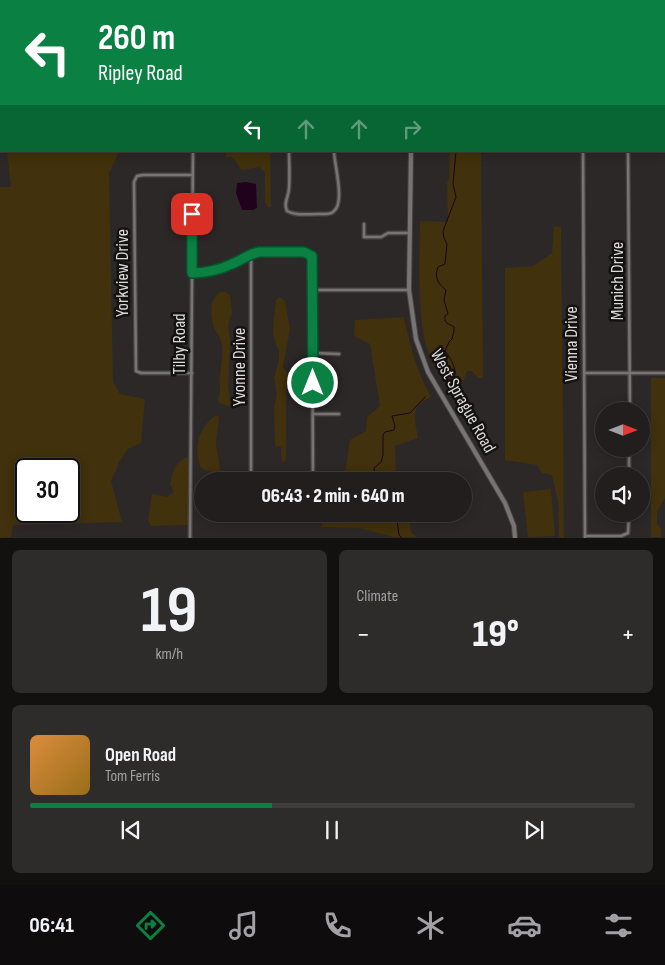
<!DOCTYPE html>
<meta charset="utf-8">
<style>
body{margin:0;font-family:"Sofia Sans Condensed",sans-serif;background:#2e2b2b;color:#f1f3f6;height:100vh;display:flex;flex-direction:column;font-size:19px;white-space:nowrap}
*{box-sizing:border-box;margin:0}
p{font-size:16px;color:#a2a2a4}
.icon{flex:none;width:28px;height:28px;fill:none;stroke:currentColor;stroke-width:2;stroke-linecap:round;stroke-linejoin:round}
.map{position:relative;height:538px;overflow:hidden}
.sheet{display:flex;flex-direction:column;gap:12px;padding:12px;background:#131010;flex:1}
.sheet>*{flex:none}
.top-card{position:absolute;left:0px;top:0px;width:665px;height:152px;box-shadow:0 2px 12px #0003,0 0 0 1px #3f3c3c;background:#0b8043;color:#fff;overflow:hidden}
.needle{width:32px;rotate:90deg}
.tools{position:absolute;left:595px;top:402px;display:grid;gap:10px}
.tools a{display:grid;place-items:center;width:55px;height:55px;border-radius:50%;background:#221e1e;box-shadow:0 2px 12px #0003,0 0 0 1px #3f3c3c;font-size:25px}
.speed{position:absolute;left:15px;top:458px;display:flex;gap:10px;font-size:25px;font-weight:700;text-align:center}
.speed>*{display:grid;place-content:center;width:65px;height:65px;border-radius:50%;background:#221e1e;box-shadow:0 2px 12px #0003,0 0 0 1px #3f3c3c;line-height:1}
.speed .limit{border:2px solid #111;border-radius:8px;background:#fff;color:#111}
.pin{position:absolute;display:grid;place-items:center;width:42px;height:42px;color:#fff;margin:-21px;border-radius:10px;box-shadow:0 2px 8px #0006}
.me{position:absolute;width:55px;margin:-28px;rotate:0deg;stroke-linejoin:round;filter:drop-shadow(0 0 4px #0008)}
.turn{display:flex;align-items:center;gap:18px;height:105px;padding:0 15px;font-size:22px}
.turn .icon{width:65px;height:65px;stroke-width:2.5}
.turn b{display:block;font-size:35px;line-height:42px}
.lanes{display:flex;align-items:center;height:48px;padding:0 15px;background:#0003;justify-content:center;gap:25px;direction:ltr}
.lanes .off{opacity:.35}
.big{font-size:38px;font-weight:800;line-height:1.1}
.sheet .tile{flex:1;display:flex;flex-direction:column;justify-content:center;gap:8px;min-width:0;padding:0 18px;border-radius:8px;background:#2e2b2b}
.sheet .dial{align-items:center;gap:0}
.dial b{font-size:65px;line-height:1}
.song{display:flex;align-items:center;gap:15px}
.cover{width:60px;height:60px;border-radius:8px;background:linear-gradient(135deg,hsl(30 70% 55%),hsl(40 70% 35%))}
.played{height:5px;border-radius:2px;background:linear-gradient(90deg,#0b8043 40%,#3f3c3c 40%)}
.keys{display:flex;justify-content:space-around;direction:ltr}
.heat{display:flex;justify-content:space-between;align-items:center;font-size:28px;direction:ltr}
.sheet .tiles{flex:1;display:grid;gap:12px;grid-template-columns:1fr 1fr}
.tile:last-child{grid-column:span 2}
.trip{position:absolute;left:194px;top:472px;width:278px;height:50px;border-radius:25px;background:#221e1e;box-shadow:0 2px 12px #0003,0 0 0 1px #3f3c3c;font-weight:800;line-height:50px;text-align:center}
.menu{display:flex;height:80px;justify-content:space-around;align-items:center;background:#0e0c0c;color:#a2a2a4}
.menu .icon{width:35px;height:35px}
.menu .on{color:#0b8043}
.menu b{font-size:22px;color:#f1f3f6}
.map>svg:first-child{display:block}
.green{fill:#41310c;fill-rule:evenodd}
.water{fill:#21021c}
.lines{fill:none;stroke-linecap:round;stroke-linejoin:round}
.stream{stroke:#21021c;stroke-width:1}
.minor-casing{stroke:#494444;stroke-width:5}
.tertiary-casing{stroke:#494444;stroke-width:6}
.minor{stroke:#777574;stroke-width:2.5}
.tertiary{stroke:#777574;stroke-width:4}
.route-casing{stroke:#07532c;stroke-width:12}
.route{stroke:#0b8043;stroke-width:9}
.labels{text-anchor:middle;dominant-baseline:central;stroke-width:5;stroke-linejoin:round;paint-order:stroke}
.street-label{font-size:18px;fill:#dcd9d8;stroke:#141211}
</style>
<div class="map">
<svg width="665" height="538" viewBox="0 0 665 538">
<rect width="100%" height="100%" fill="#2d2828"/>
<!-- green -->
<g class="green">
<path d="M16,151H119L109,173L113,382L120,394L145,399L141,443L128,449L120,460L111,481L122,522L13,525L11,537L0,538V187H11L7,152ZM26,469H69V511H26Z"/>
<polygon points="228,151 270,151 271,207 268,207 265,201 265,172 260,167 241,170 237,162 231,157 225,157"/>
<path d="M450,151H481L483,378H478L472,371H467L463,382L452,386C446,380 439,373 434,366C415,335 420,258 420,221L448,222L447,183L449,180Z"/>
<polygon points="554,226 561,227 564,538 559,537 558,502 552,475 542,473 537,465 505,460 505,268 533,266 552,253"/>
<path d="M220,292H226L230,296L232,311L228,325L230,340L228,387L231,407L219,403C217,398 219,397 220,392C220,387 219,381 220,376C221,366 223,356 222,345C220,335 214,330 213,324C211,313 209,299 220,292Z"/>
<path d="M280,297L285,301L290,329L283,367L291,378L286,389V460L282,462L281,447L275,445L274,407L277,394L274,378L279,359V350C269,336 275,316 276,300Z"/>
<path d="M404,317C410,346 416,370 431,397C409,406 415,419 418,438L395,446L396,481H344L350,440L366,431L367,417L380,406L370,344L354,336L355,320Z"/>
<polygon points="651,378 665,378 665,498 657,512 657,524 661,529 661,537 651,537"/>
<path d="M216,415L219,417L216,443L221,476L201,468C193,448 198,428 216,415Z"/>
<path d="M189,456V525L151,526L148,520L152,494L167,497L174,492L170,484C174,469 174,463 189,456Z"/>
<polygon points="551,489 555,536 528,537 523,492"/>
<polygon points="327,514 409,514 411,532 416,537 394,537 359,528 321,527"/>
</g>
<!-- water -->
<polygon class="water" points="246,182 256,184 257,208 253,210 242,210 236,193 237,183"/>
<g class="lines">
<!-- stream -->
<g class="stream">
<polyline points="271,0 271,1"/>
<polyline points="496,1 496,0"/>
<path d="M449,383C461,376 452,359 445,351L449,342L452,339L454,331V327C448,323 444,324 445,316L448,314L444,300L446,290C438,284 434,277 438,267L445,264L447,244L444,238L443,231L456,197L453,184L456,151"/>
<polyline points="376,481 374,468 381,462 383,455 383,435 385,432 394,430 395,426 392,416 410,413 425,397"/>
<polyline points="386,514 397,520 399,535 402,538"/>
</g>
<defs>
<g id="minor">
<polyline points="72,0 72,1"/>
<polyline points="173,0 173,1"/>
<polyline points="537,1 537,0"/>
<polyline points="653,1 654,0"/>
<path d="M289,151C289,163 290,176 289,188C289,197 283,202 287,211C296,216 307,214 318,214C322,214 329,215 333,212C346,204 334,164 334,151"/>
<polyline points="583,151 585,538"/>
<polyline points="628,151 630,411"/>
<polyline points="364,224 364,237 381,237 388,233 409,233"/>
<polyline points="251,254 251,481"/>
<path d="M192,273C207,273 221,270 234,263C240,261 245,256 251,254C259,250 306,251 312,256L313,481"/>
<polyline points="313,290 409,290"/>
<polyline points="313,353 339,354"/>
<polyline points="192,373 141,373 136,371 134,182 137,176 143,175 192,175"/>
<polyline points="584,373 665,373"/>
<polyline points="313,414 339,414"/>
<polyline points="629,476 629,449"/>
<polyline points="585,536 621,536 628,533 629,514"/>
<polyline points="190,538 193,151"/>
</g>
<g id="tertiary">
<polyline points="411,0 411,1"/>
<polyline points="664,57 665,57"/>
<polyline points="0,91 1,91"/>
<polyline points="411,151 409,290 416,339 428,372 505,503 514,526 515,538"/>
</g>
</defs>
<!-- minor casing -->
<use href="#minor" class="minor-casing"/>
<!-- tertiary casing -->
<use href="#tertiary" class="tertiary-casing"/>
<!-- minor -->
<use href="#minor" class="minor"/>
<!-- tertiary -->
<use href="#tertiary" class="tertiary"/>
</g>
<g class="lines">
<defs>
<path id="route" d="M192,214V273C207,273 219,270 232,264C242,260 249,254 259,252H304L312,256L313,383"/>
</defs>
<!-- route casing -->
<use href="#route" class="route-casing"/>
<!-- route -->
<use href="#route" class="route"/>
</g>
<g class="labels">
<!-- street labels -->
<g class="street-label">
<text transform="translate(122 273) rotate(-90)">Yorkview Drive</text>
<text transform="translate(617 281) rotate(-90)">Munich Drive</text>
<text transform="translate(179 344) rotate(-90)">Tilby Road</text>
<text transform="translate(571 344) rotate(-90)">Vienna Drive</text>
<text transform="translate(239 367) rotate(-90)">Yvonne Drive</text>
<text transform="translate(463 401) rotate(61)">West Sprague Road</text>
</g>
</g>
</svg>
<div class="tools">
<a><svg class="needle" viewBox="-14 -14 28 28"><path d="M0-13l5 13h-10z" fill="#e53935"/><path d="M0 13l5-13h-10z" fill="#a2a2a4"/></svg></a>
<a><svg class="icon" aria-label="sound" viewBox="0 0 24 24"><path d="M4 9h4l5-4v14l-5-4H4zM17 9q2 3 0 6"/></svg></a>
</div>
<div class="speed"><div class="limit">30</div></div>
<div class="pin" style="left:192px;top:214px;background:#d93025"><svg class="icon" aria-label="arrive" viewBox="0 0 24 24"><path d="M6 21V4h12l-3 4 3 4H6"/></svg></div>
<svg class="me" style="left:313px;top:383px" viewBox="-20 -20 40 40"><circle r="17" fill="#0b8043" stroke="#fff" stroke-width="3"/><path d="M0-11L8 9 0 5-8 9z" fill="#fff"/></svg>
<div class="trip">06:43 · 2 min · 640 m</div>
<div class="top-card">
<div class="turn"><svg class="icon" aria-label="left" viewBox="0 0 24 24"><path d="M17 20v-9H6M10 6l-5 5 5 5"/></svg><div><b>260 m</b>Ripley Road</div></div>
<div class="lanes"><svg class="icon" aria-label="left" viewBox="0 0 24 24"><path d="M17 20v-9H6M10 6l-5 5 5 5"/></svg><svg class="icon off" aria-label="ahead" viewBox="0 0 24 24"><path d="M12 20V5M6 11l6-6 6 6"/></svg><svg class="icon off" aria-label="ahead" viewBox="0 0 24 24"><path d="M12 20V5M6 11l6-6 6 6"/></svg><svg class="icon off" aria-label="right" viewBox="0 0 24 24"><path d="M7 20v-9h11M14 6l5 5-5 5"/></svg></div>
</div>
</div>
<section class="sheet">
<div class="tiles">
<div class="tile dial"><b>19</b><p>km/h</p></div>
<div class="tile"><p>Climate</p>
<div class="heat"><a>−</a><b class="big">19°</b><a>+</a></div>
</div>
<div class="tile">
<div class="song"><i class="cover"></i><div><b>Open Road</b><p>Tom Ferris</p></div></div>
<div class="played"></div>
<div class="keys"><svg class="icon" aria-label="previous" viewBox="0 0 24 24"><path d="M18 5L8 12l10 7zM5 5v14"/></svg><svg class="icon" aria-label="pause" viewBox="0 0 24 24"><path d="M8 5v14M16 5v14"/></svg><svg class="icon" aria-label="next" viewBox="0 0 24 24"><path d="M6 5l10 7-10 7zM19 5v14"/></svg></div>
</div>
</div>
</section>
<nav class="menu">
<b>06:41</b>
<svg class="icon on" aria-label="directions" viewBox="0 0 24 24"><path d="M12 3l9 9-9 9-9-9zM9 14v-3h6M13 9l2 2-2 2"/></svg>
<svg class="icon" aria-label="music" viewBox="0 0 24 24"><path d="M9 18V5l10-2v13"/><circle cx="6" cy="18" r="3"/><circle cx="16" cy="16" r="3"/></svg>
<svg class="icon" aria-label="phone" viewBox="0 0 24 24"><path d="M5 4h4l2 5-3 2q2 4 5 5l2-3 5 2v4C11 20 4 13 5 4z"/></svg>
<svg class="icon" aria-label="climate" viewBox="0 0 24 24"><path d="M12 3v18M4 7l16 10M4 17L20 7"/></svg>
<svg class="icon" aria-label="car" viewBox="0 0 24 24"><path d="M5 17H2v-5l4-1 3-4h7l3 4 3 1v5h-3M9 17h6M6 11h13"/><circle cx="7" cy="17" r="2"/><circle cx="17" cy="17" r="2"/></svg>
<svg class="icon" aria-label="filters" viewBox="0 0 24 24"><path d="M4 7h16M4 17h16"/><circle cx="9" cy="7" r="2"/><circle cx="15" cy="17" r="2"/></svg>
</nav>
